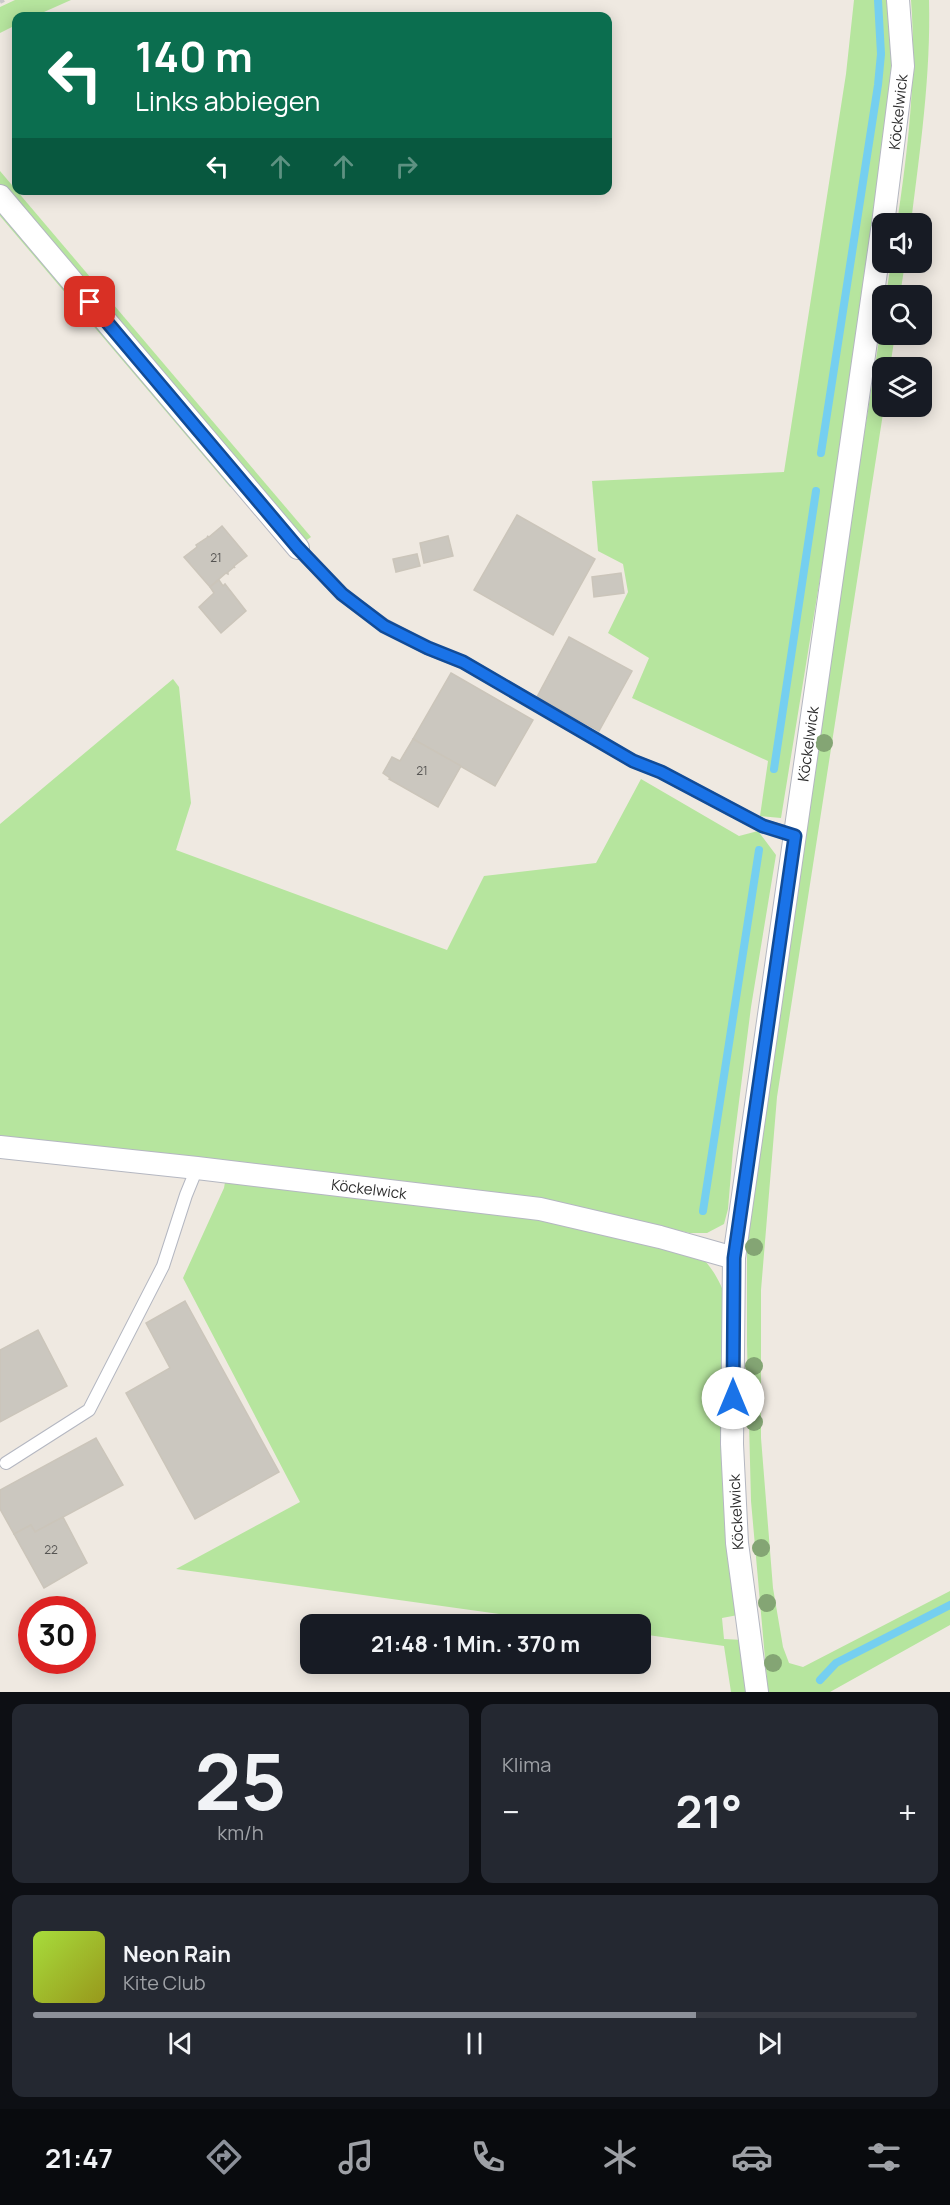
<!DOCTYPE html>
<html lang="de">
<meta charset="utf-8">
<style>
body{margin:0;font-family:Manrope,sans-serif;background:#242831;color:#f1f3f6;height:100vh;display:flex;flex-direction:column;font-size:22px;white-space:nowrap}
*{box-sizing:border-box;margin:0}
p{font-size:20px;color:#9ea1a6}
.icon{flex:none;width:33px;height:33px;fill:none;stroke:currentColor;stroke-width:2;stroke-linecap:round;stroke-linejoin:round}
.map{position:relative;height:1692px;overflow:hidden}
.drawer{display:flex;flex-direction:column;gap:12px;padding:12px;background:#0d0f14;flex:1}
.drawer>*{flex:none}
.top-card{position:absolute;left:12px;top:12px;width:600px;height:183px;border-radius:12px;box-shadow:0 3px 15px #0003;background:#0b6e4f;color:#fff;overflow:hidden}
.controls{position:absolute;left:872px;top:213px;display:grid;gap:12px}
.controls a{display:grid;place-items:center;width:60px;height:60px;border-radius:12px;background:#171b24;box-shadow:0 3px 15px #0003;font-size:30px}
.speed{position:absolute;left:18px;top:1596px;display:flex;gap:12px;font-size:30px;font-weight:700;text-align:center}
.speed>*{display:grid;place-content:center;width:78px;height:78px;border-radius:50%;background:#171b24;box-shadow:0 3px 15px #0003;line-height:1}
.speed .limit{border:9px solid #d22;background:#fff;color:#111}
.pin{position:absolute;display:grid;place-items:center;width:51px;height:51px;color:#fff;margin:-26px;border-radius:12px;box-shadow:0 3px 9px #0006}
.me{position:absolute;width:66px;margin:-33px;rotate:0deg;stroke-linejoin:round;filter:drop-shadow(0 0 4px #0008)}
.turn{display:flex;align-items:center;gap:21px;height:126px;padding:0 24px;font-size:27px}
.turn .icon{width:78px;height:78px;stroke-width:2.5}
.turn b{display:block;font-size:42px;line-height:51px}
.lanes{display:flex;align-items:center;height:57px;padding:0 24px;background:#0003;justify-content:center;gap:30px;direction:ltr}
.lanes .off{opacity:.35}
.big{font-size:45px;font-weight:700;line-height:1.1}
.drawer .card{flex:1;display:flex;flex-direction:column;justify-content:center;gap:9px;min-width:0;padding:0 21px;border-radius:12px;background:#242831}
.drawer .dial{align-items:center;gap:0}
.dial b{font-size:78px;line-height:1}
.song{display:flex;align-items:center;gap:18px}
.cover{width:72px;height:72px;border-radius:9px;background:linear-gradient(135deg,hsl(80 70% 55%),hsl(60 70% 35%))}
.played{height:6px;border-radius:3px;background:linear-gradient(90deg,#8c9099 75%,#363941 75%)}
.keys{display:flex;justify-content:space-around;direction:ltr}
.heat{display:flex;justify-content:space-between;align-items:center;font-size:33px;direction:ltr}
.drawer .tiles{flex:1;display:grid;gap:12px;grid-template-columns:1fr 1fr}
.card:last-child{grid-column:span 2}
.trip{position:absolute;left:300px;top:1614px;width:351px;height:60px;border-radius:12px;background:#171b24;box-shadow:0 3px 15px #0003;font-weight:700;line-height:60px;text-align:center}
.menu{display:flex;height:96px;justify-content:space-around;align-items:center;background:#090b0e;color:#9ea1a6}
.menu .icon{width:42px;height:42px}
.menu .active{color:#8c9099}
.menu b{font-size:27px;color:#f1f3f6}
.map>svg:first-child{display:block}
.green{fill:#b6e59e}
.lines{fill:none;stroke-linecap:round;stroke-linejoin:round}
.stream{stroke:#75cff0;stroke-width:8}
.building{fill:#cbc7bf;stroke:#cbc5ba;stroke-width:1.5}
.lane-casing{stroke:#b4b7c1;stroke-width:14}
.street-casing{stroke:#b4b7c1;stroke-width:24}
.path{stroke:#c9c9c9;stroke-width:4;stroke-dasharray:4.5 3;stroke-linecap:butt}
.lane{stroke:#fff;stroke-width:12}
.street{stroke:#fff;stroke-width:22}
.tree{fill:#84a574}
.route-casing{stroke:#114b97;stroke-width:15}
.route{stroke:#1a73e8;stroke-width:10}
.labels{text-anchor:middle;dominant-baseline:central;stroke-width:5;stroke-linejoin:round;paint-order:stroke}
.number-label{font-size:12px;fill:#555452}
.street-label{font-size:15px;fill:#2e2e2e;stroke:#fff}
</style>
<div class="map">
<svg width="950" height="1692" viewBox="0 0 950 1692">
<rect width="100%" height="100%" fill="#efe9e1"/>
<!-- green -->
<g class="green">
<polygon points="15,0 71,0 35,16 16,16 16,25 0,33 0,7"/>
<polygon points="854,0 890,0 893,51 890,124 841,449 781,818 760,816 768,761 632,698 649,658 608,633 628,592 623,564 598,551 592,481 784,472 846,74"/>
<path d="M911,0H929C931,75 920,150 911,223L897,224C908,149 917,76 911,0Z"/>
<polygon points="0,171 311,537 304,542 0,187"/>
<polygon points="0,206 236,481 230,487 0,216"/>
<polygon points="891,263 905,263 900,295 886,295"/>
<polygon points="882,321 882,334 895,335 890,367 882,368 882,406 884,407 777,1097 761,1290 761,1438 773,1588 783,1647 789,1663 803,1667 950,1591 950,1625 830,1692 768,1692 751,1501 747,1344 747,1231 798,855"/>
<polygon points="173,679 179,687 191,803 176,850 447,950 484,876 596,863 641,779 739,836 758,831 776,855 751,1007 733,1149 728,1209 724,1224 707,1233 690,1233 527,1198 0,1136 0,824"/>
<path d="M226,1176L540,1213L699,1254C713,1269 721,1282 727,1302L738,1615L722,1618L724,1639L743,1640L748,1692H731L724,1646L641,1634L640,1624H572L176,1569L300,1502L183,1278L224,1188Z"/>
</g>
<g class="lines">
<!-- stream -->
<g class="stream">
<polyline points="821,453 878,85 881,54 878,0"/>
<polyline points="774,769 816,491"/>
<polyline points="703,1211 759,850"/>
<polyline points="820,1680 836,1663 950,1605"/>
</g>
</g>
<!-- building -->
<g class="building">
<polygon points="517,515 595,559 553,635 474,590"/>
<polygon points="222,526 247,556 234,566 235,568 234,567 228,572 228,574 226,573 210,587 184,557 197,547 196,545 208,537 207,536 209,537"/>
<polygon points="448,536 453,556 424,563 420,543"/>
<polygon points="417,554 420,566 396,572 393,559"/>
<polygon points="621,573 624,593 594,597 592,577"/>
<polygon points="219,580 223,586 225,584 246,611 221,633 199,607 214,593 210,587"/>
<polygon points="569,637 632,671 599,731 537,697"/>
<polygon points="451,673 533,720 495,786 413,739"/>
<polygon points="413,739 461,766 438,807 389,779 390,778 383,773 392,757 400,761"/>
<polygon points="185,1301 279,1472 195,1519 126,1393 170,1368 146,1323"/>
<polygon points="38,1330 67,1386 0,1422 0,1350"/>
<polygon points="96,1438 123,1485 35,1532 31,1525 14,1534 0,1509 0,1490"/>
<polygon points="63,1517 87,1563 44,1588 14,1534 31,1525 35,1532"/>
</g>
<g class="lines">
<defs>
<g id="lane">
<polyline points="298,548 341,594 384,625 427,648 463,662 633,761 661,772 763,826 795,835"/>
<polyline points="6,1463 89,1410 163,1266 186,1195 197,1168"/>
</g>
<g id="street">
<polyline points="0,196 298,548"/>
<polyline points="883,224 903,66 898,0"/>
<polyline points="0,1147 197,1168 540,1209 660,1237 734,1258"/>
<polyline points="757,1692 737,1543 732,1444 734,1258 882,230"/>
</g>
</defs>
<!-- lane casing -->
<use href="#lane" class="lane-casing"/>
<!-- street casing -->
<use href="#street" class="street-casing"/>
<!-- path -->
<polyline class="path" points="0,2 4,0"/>
<!-- lane -->
<use href="#lane" class="lane"/>
<!-- street -->
<use href="#street" class="street"/>
</g>
<!-- trees -->
<g class="tree">
<circle cx="824" cy="743" r="9"/>
<circle cx="754" cy="1247" r="9"/>
<circle cx="754" cy="1366" r="9"/>
<circle cx="754" cy="1422" r="9"/>
<circle cx="761" cy="1548" r="9"/>
<circle cx="767" cy="1603" r="9"/>
<circle cx="773" cy="1663" r="9"/>
</g>
<g class="lines">
<defs>
<polyline id="route" points="90,302 298,548 342,594 384,626 428,648 463,662 633,761 661,772 763,826 795,836 734,1258 733,1398"/>
</defs>
<!-- route casing -->
<use href="#route" class="route-casing"/>
<!-- route -->
<use href="#route" class="route"/>
</g>
<g class="labels">
<!-- number labels -->
<g class="number-label">
<text x="216" y="557">21</text>
<text x="422" y="770">21</text>
<text x="51" y="1549">22</text>
</g>
<!-- street labels -->
<g class="street-label">
<text transform="translate(898 112) rotate(-84)">Köckelwick</text>
<text transform="translate(808 744) rotate(-82)">Köckelwick</text>
<text transform="translate(369 1189) rotate(7)">Köckelwick</text>
<text transform="translate(736 1512) rotate(-93)">Köckelwick</text>
</g>
</g>
</svg>
<div class="controls">
<a><svg class="icon" aria-label="sound" viewBox="0 0 24 24"><path d="M4 9h4l5-4v14l-5-4H4zM17 9q2 3 0 6"/></svg></a>
<a><svg class="icon" aria-label="search" viewBox="0 0 24 24"><circle cx="10" cy="10" r="6"/><path d="M15 15l6 6"/></svg></a>
<a><svg class="icon" aria-label="layers" viewBox="0 0 24 24"><path d="M12 4l9 5-9 5-9-5zM3 14l9 5 9-5"/></svg></a>
</div>
<div class="speed"><div class="limit">30</div></div>
<div class="pin" style="left:90px;top:302px;background:#d93025"><svg class="icon" aria-label="arrive" viewBox="0 0 24 24"><path d="M6 21V4h12l-3 4 3 4H6"/></svg></div>
<svg class="me" style="left:733px;top:1398px" viewBox="-20 -20 40 40"><circle r="19" fill="#fff"/><path d="M0-13L10 11 0 6-10 11z" fill="#1a73e8"/></svg>
<div class="trip">21:48 · 1 Min. · 370 m</div>
<div class="top-card">
<div class="turn"><svg class="icon" aria-label="left" viewBox="0 0 24 24"><path d="M17 20v-9H6M10 6l-5 5 5 5"/></svg><div><b>140 m</b>Links abbiegen</div></div>
<div class="lanes"><svg class="icon" aria-label="left" viewBox="0 0 24 24"><path d="M17 20v-9H6M10 6l-5 5 5 5"/></svg><svg class="icon off" aria-label="ahead" viewBox="0 0 24 24"><path d="M12 20V5M6 11l6-6 6 6"/></svg><svg class="icon off" aria-label="ahead" viewBox="0 0 24 24"><path d="M12 20V5M6 11l6-6 6 6"/></svg><svg class="icon off" aria-label="right" viewBox="0 0 24 24"><path d="M7 20v-9h11M14 6l5 5-5 5"/></svg></div>
</div>
</div>
<section class="drawer">
<div class="tiles">
<div class="card dial"><b>25</b><p>km/h</p></div>
<div class="card"><p>Klima</p>
<div class="heat"><a>−</a><b class="big">21°</b><a>+</a></div>
</div>
<div class="card">
<div class="song"><i class="cover"></i><div><b>Neon Rain</b><p>Kite Club</p></div></div>
<div class="played"></div>
<div class="keys"><svg class="icon" aria-label="previous" viewBox="0 0 24 24"><path d="M18 5L8 12l10 7zM5 5v14"/></svg><svg class="icon" aria-label="pause" viewBox="0 0 24 24"><path d="M8 5v14M16 5v14"/></svg><svg class="icon" aria-label="next" viewBox="0 0 24 24"><path d="M6 5l10 7-10 7zM19 5v14"/></svg></div>
</div>
</div>
</section>
<nav class="menu">
<b>21:47</b>
<svg class="icon active" aria-label="directions" viewBox="0 0 24 24"><path d="M12 3l9 9-9 9-9-9zM9 14v-3h6M13 9l2 2-2 2"/></svg>
<svg class="icon" aria-label="music" viewBox="0 0 24 24"><path d="M9 18V5l10-2v13"/><circle cx="6" cy="18" r="3"/><circle cx="16" cy="16" r="3"/></svg>
<svg class="icon" aria-label="phone" viewBox="0 0 24 24"><path d="M5 4h4l2 5-3 2q2 4 5 5l2-3 5 2v4C11 20 4 13 5 4z"/></svg>
<svg class="icon" aria-label="climate" viewBox="0 0 24 24"><path d="M12 3v18M4 7l16 10M4 17L20 7"/></svg>
<svg class="icon" aria-label="car" viewBox="0 0 24 24"><path d="M5 17H2v-5l4-1 3-4h7l3 4 3 1v5h-3M9 17h6M6 11h13"/><circle cx="7" cy="17" r="2"/><circle cx="17" cy="17" r="2"/></svg>
<svg class="icon" aria-label="filters" viewBox="0 0 24 24"><path d="M4 7h16M4 17h16"/><circle cx="9" cy="7" r="2"/><circle cx="15" cy="17" r="2"/></svg>
</nav>
